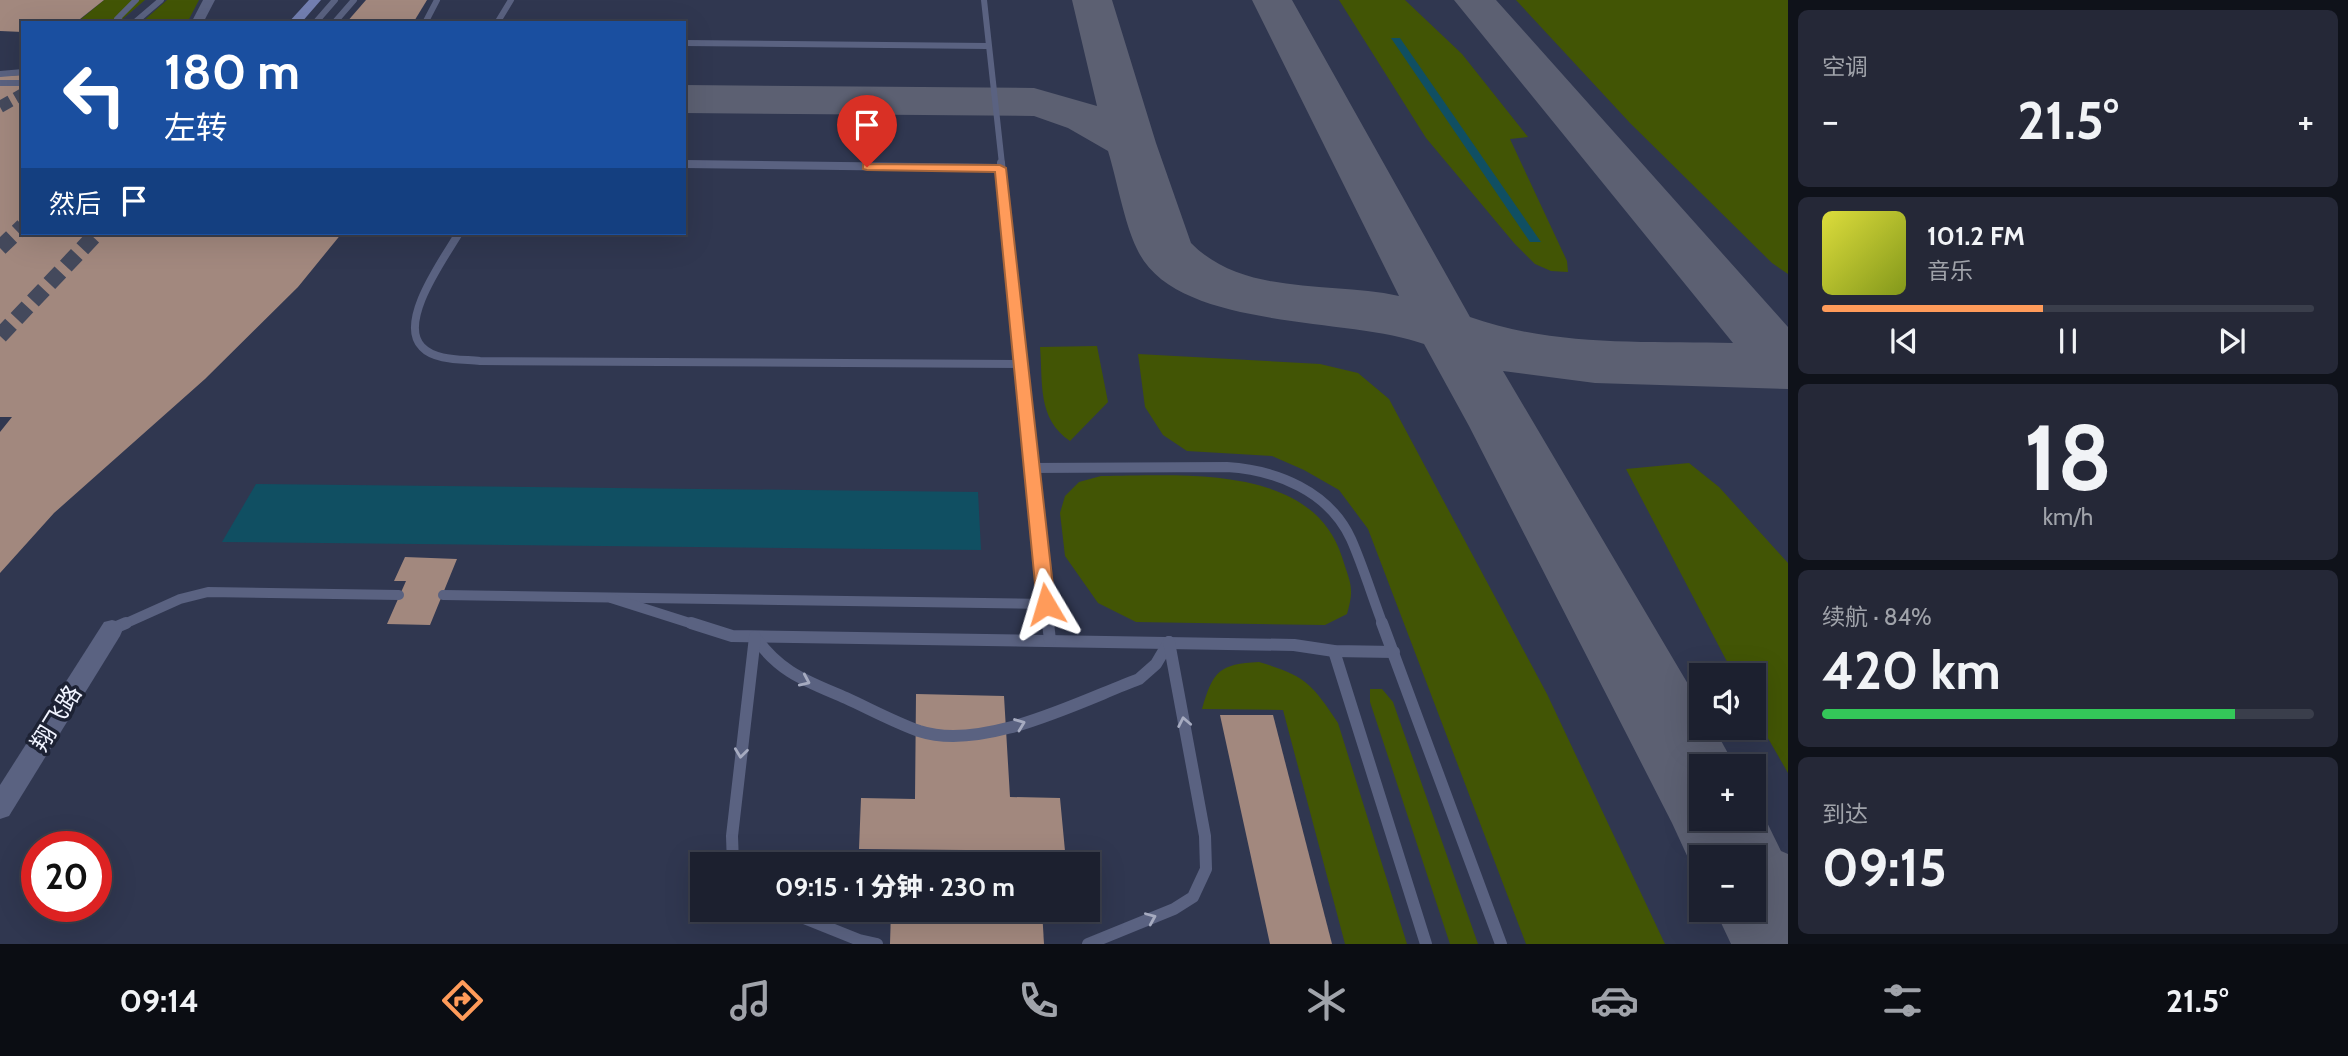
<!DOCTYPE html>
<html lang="zh">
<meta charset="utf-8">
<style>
body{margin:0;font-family:Cabin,"Noto Sans SC",sans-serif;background:#252837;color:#f1f3f6;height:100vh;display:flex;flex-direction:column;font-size:26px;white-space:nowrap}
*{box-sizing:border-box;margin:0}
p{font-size:23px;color:#a0a3aa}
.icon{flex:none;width:38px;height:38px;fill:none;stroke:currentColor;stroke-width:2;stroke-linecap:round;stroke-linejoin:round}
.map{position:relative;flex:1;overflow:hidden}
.sheet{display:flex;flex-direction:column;gap:10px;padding:10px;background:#0f121a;width:560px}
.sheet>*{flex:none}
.hud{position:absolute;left:21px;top:21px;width:665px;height:214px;border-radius:0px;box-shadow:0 7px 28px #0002,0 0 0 2px #3a3e4b;background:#1a4fa0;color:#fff;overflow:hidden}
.tools{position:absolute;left:1689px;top:663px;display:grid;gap:14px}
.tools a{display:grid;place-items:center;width:77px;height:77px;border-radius:0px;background:#1c202f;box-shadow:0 7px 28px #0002,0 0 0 2px #3a3e4b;font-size:35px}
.speed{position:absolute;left:21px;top:831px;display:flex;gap:14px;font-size:35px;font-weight:700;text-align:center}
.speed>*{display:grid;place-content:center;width:91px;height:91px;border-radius:50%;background:#1c202f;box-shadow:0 7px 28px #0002,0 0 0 2px #3a3e4b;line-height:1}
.speed .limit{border:10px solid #d22;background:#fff;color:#111}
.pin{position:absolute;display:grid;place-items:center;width:60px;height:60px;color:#fff;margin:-72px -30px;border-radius:50% 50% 50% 0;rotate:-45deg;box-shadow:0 0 7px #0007}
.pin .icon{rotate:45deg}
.me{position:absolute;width:77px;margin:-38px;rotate:353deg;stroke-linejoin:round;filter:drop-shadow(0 0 5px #0008)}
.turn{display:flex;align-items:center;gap:24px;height:147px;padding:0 28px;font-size:32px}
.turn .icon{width:91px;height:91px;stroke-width:2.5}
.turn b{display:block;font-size:49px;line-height:60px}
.then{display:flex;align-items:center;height:66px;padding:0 28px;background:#0003;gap:14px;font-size:26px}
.big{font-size:52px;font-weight:800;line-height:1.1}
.sheet .tile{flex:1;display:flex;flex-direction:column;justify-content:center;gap:10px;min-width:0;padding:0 24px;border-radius:10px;background:#252837}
.sheet .dial{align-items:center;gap:0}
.dial b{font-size:91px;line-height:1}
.song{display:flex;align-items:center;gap:21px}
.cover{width:84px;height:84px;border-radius:10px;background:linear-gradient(135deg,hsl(60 70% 55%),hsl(70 70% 35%))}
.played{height:7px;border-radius:4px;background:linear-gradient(90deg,#ff9b5a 45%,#3a3e4b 45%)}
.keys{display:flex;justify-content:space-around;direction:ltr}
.heat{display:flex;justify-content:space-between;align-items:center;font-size:38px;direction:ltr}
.charge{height:10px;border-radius:5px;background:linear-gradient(90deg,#34c759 84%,#3a3e4b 0)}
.trip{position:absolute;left:690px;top:852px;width:410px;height:70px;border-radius:0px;background:#1c202f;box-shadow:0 7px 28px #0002,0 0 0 2px #3a3e4b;font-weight:800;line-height:70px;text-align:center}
.tabs{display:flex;height:112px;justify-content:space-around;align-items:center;background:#0b0d13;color:#a0a3aa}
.tabs .icon{width:49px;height:49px}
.tabs .selected{color:#ff9b5a}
.tabs b{font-size:32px;color:#f1f3f6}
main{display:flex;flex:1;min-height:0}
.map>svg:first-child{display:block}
.built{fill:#303750;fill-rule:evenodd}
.green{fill:#425505}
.water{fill:#104f62}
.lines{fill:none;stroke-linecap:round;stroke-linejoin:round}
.taxiway{fill:#5c6072;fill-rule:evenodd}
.building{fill:#a2887e}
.minor-tunnel-far1{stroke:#44495c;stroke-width:12;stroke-dasharray:12 6;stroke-linecap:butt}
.minor-tunnel{stroke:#44495c;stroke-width:16;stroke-dasharray:16 8;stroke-linecap:butt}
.secondary-tunnel{stroke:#44495c;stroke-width:16;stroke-dasharray:16 8;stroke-linecap:butt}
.service-far3{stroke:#5a6281;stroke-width:6}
.service-far2{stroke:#5a6281;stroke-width:8}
.service-far1{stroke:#5a6281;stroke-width:10}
.service{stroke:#5a6281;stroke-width:12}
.minor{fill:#5a6281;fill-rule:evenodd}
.secondary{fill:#737fb1;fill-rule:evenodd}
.oneway{stroke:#a6abc0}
.route{fill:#ff9b5a;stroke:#a6653a;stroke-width:2}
.labels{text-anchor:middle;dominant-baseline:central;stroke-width:7;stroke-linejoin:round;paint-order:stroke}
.near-street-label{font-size:24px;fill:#f1f4ff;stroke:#1d2234}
</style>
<main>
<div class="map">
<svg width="1788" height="944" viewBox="0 0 1788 944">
<rect width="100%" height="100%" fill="#262b3f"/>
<!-- built -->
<path class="built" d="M0,0H1788V944H0ZM23,23H684V233H23ZM1701,676H1754V728H1701ZM1701,766H1754V819H1701ZM37,847H96V906H37ZM1701,858H1754V910H1701ZM702,864H1087V910H702Z"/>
<!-- green -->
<g class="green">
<polygon points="104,0 145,0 118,23 76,23"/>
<polygon points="167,0 199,0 187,23 141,23"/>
<polygon points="1339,0 1405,0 1462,54 1528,137 1510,139 1567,261 1568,272 1551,271 1535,264 1514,243 1426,138"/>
<polygon points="1516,0 1788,0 1788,274 1772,263 1630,123"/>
<path d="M1097,346L1108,402L1070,441C1037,419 1043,383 1040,347Z"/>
<polygon points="1138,354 1320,364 1358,373 1389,399 1547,694 1665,944 1526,944 1368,529 1339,490 1304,470 1272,456 1187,451 1163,435 1145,407"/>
<polygon points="1689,463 1719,487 1788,563 1788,773 1754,714 1754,676 1734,675 1626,469"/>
<path d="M1101,476C1178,476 1312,462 1342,557C1350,583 1355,587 1347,614L1325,625L1136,622L1098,603L1065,556L1060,513L1065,496L1079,482Z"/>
<path d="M1259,662C1305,676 1311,682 1338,723L1407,944H1345L1283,710L1202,709C1213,671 1219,664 1259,662Z"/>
<polygon points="1370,689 1382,689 1393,702 1478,944 1450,944 1370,702"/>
</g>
<!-- water -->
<g class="water">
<polygon points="1391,38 1400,38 1541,242 1530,242"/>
<polygon points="256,484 978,492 981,550 222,542"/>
</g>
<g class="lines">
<!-- taxiway -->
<path class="taxiway" d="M1072,0H1112L1156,143L1191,243C1244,297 1332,281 1399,296L1252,0H1292L1470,317C1554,347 1645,341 1733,343L1454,0H1496L1788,327V389L1595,383L1503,371L1701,706V728H1714L1735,766H1701V819H1754V796L1781,851L1788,854V944H1731L1715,910H1754V858H1701V886L1672,823L1469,426L1424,344C1350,316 1175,332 1137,249C1124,222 1117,180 1108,151L1068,128L1034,116L684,113V85L1034,88L1097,106Z"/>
</g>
<!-- building -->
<g class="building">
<polygon points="0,0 104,0 75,23 23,23 23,32 0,31"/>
<polygon points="366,0 427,0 413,23 346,23"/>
<polygon points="23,75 23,233 342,233 298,287 205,379 54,513 0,573 0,432 12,417 0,417 0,76"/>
<polygon points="405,557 457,559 430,625 387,624 406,581 394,581"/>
<polygon points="916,694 1004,696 1010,797 1060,798 1065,851 859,849 861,798 915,799"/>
<polygon points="1220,715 1273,715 1332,944 1270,944"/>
<polygon points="891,910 1042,910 1044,944 890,944"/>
</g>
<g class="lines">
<!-- minor-tunnel-far1 -->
<polyline class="minor-tunnel-far1" points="0,107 23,94"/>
<!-- minor-tunnel -->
<polyline class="minor-tunnel" points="0,248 23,226"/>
<!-- secondary-tunnel -->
<polyline class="secondary-tunnel" points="0,336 97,233"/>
<!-- service-far3 -->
<g class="service-far3">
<polyline points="984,0 1002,164"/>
<polyline points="124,23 117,19 136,0"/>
<polyline points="134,23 161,0"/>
<polyline points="315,23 335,0"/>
<polyline points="334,23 354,0"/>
<polyline points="425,23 437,0"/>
<polyline points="497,23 511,0"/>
<polyline points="684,43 987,46"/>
<polyline points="0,74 23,72"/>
<polyline points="0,83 23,83"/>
<polyline points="684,164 713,164"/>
</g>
<!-- service-far2 -->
<g class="service-far2">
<polyline points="1001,163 1022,369"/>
<polyline points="684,164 1000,168"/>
<path d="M459,233C445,257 397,322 422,347C435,361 463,359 480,361L1020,364"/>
</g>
<!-- service-far1 -->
<g class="service-far1">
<polyline points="1022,367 1048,625"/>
<path d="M1030,468L1227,467C1276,470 1329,491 1351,539C1363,566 1372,596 1383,625"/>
<polyline points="443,595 1046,604"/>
<polyline points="611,598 696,625"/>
<polyline points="122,625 180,599 208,592 399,595"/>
</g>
<!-- service -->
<g class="service">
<polyline points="691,623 732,636 1294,645 1334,651 1394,652"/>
<polyline points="1048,623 1050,640"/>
<polyline points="1382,623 1501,944"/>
<polyline points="112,629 126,623"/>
<path d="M755,637C780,673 807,681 846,698C870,709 894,722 919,731C983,752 1078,702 1139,679L1156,664L1169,642"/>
<polyline points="1334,651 1426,944"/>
<polyline points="733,864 732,836 755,637"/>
<polyline points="784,910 859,940 877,944"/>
<polyline points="1088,944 1174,909 1193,897 1206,869 1205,836 1169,642"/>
</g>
<!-- minor -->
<g class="minor">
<polygon points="203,0 215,0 203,23 191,23"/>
<polygon points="112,620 120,622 123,629 120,636 9,816 0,819 0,785 104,622"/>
</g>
<!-- secondary -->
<polygon class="secondary" points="309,0 321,0 301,23 288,23"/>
</g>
<!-- one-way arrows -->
<defs><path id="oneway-chevron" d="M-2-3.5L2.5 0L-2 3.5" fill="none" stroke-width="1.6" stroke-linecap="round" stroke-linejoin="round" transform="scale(1.75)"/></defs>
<g class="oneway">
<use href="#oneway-chevron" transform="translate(805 681) rotate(24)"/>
<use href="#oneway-chevron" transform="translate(1184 722) rotate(-101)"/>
<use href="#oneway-chevron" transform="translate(1020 724) rotate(-21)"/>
<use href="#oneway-chevron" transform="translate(741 753) rotate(97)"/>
<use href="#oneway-chevron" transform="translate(1151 918) rotate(-23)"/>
</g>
<!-- route -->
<polygon class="route" points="863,164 1000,165 1006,168 1055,604 1052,610 1046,612 1040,610 1037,604 995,172 867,170 863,169"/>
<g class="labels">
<!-- near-street labels -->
<g class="near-street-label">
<text transform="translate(56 718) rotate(-58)">翔飞路</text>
</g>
</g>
</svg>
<div class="tools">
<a><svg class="icon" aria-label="sound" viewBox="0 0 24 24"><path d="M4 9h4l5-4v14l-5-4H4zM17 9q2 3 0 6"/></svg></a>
<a>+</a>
<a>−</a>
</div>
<div class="speed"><div class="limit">20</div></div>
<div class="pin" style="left:867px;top:167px;background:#d93025"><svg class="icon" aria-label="arrive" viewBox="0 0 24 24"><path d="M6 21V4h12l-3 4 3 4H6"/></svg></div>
<svg class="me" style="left:1046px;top:604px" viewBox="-20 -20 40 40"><path d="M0-17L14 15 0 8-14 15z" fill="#ff9b5a" stroke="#fff" stroke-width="4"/></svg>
<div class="trip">09:15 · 1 分钟 · 230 m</div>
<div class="hud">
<div class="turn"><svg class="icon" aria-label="left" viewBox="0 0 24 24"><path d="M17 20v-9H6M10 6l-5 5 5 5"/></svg><div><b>180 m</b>左转</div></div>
<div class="then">然后<svg class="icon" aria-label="arrive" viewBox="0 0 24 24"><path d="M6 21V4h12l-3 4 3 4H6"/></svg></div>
</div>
</div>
<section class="sheet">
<div class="tile"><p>空调</p>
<div class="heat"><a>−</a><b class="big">21.5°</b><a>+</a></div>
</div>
<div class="tile">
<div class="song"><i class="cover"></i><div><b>101.2 FM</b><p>音乐</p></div></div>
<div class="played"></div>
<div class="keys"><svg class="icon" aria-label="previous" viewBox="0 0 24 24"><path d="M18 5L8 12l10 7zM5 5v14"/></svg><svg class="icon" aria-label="pause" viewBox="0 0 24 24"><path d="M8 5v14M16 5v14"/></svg><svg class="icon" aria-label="next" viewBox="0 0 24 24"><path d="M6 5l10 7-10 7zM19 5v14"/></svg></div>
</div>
<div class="tile dial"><b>18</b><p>km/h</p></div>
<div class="tile"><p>续航 · 84%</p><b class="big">420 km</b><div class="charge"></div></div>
<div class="tile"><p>到达</p><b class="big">09:15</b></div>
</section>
</main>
<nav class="tabs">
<b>09:14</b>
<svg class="icon selected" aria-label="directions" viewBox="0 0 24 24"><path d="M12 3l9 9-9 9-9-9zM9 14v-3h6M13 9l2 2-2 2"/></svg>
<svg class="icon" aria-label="music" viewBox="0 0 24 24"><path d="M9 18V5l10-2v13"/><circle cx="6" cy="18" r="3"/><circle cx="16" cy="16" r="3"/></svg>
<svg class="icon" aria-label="phone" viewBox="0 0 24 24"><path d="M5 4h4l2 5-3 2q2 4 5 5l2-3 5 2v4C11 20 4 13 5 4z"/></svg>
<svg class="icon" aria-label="climate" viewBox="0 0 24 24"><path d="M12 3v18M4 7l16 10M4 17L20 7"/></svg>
<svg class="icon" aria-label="car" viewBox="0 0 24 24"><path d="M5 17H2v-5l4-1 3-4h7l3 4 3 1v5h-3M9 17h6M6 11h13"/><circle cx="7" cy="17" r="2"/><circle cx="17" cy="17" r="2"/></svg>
<svg class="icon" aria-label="filters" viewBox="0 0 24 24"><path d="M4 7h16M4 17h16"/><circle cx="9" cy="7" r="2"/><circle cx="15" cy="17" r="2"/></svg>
<b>21.5°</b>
</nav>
